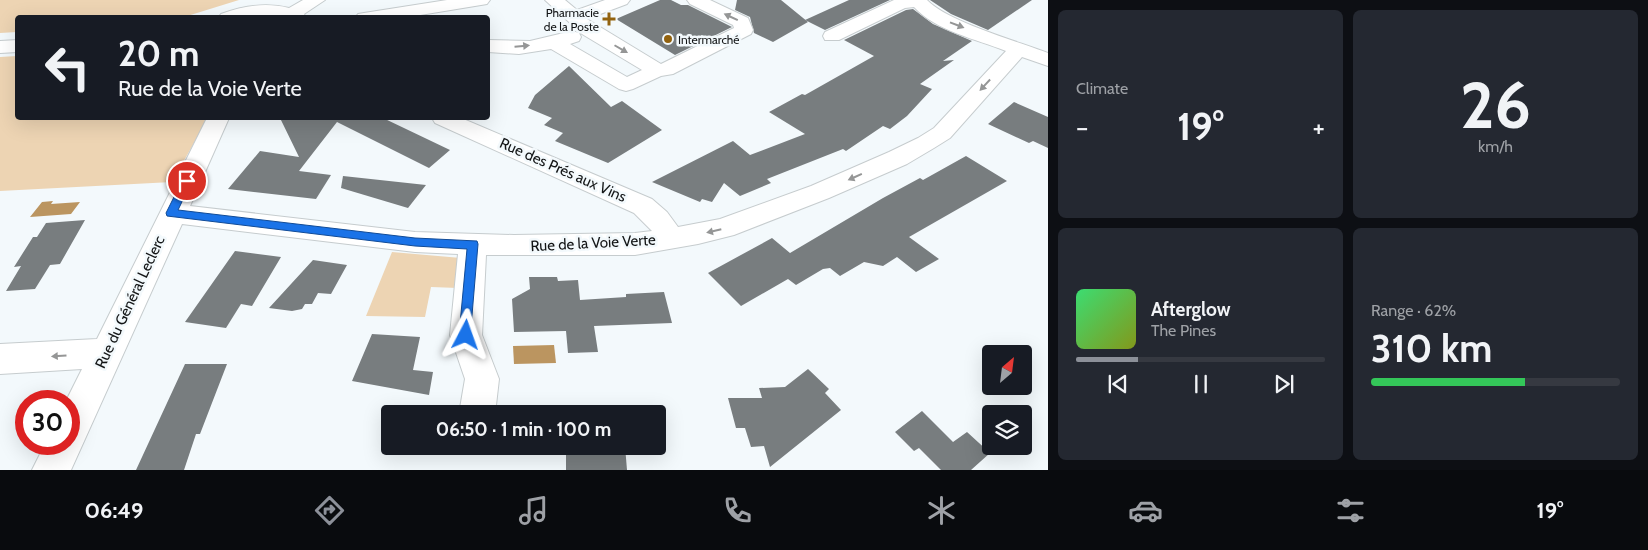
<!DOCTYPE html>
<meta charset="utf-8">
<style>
body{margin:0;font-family:Cabin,sans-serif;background:#242831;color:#f1f3f6;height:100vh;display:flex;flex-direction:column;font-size:19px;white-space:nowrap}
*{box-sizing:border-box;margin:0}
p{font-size:16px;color:#9ea1a6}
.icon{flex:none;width:28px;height:28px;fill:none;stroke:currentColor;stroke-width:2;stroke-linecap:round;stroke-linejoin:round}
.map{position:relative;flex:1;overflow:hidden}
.details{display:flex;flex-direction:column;gap:10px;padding:10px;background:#0d0f14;width:600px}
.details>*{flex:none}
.banner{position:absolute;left:15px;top:15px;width:475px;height:105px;border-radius:5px;box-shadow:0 5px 20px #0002;background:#171b24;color:#f1f3f6;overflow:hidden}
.needle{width:32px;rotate:28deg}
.tools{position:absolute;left:982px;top:345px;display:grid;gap:10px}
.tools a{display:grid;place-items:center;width:50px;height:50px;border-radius:5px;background:#171b24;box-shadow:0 5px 20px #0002;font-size:25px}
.speed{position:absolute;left:15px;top:390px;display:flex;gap:10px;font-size:25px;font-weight:700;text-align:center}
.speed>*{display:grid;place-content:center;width:65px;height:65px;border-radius:50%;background:#171b24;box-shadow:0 5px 20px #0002;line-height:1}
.speed .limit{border:8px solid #d22;background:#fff;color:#111}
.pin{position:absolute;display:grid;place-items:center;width:42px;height:42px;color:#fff;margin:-21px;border:2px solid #fff;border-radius:50%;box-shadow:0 1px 5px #0007}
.me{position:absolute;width:55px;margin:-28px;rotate:4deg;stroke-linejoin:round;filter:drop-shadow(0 0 4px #0008)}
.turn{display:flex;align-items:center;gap:18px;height:105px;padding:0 20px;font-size:22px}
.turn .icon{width:65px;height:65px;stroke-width:2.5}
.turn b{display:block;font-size:35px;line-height:42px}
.big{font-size:38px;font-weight:700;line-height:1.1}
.details .card{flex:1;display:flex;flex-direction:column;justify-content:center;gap:8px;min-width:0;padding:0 18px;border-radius:8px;background:#242831}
.details .dial{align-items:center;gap:0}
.dial b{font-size:65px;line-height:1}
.song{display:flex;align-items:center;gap:15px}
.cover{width:60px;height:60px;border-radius:8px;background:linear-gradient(135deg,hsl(140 70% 55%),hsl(70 70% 35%))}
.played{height:5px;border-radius:2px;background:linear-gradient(90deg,#8c9099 25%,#363941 25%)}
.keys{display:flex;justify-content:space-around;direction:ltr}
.heat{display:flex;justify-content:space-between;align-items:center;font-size:28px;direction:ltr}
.charge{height:8px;border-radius:4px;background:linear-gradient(90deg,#34c759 62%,#363941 0)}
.details .tiles{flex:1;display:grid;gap:10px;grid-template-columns:repeat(2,1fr)}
.trip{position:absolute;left:381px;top:405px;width:285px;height:50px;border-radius:5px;background:#171b24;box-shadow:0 5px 20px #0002;font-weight:700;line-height:50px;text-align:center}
.tabs{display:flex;height:80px;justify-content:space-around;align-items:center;background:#090b0e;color:#9ea1a6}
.tabs .icon{width:35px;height:35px}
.tabs .on{color:#8c9099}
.tabs b{font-size:22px;color:#f1f3f6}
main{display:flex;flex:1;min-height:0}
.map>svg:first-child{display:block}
.green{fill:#edd4b3}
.water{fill:#bb9560}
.building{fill:#787d7f}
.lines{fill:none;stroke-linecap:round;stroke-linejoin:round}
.minor-casing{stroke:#c6ccce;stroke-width:2}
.minor{fill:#fff;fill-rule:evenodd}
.oneway{fill:#959696}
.route{fill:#1a73e8;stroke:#114b97}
.poi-dot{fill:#92620f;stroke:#f3f9fc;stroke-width:2}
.labels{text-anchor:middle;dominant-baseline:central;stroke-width:5;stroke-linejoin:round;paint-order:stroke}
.far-poi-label{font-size:12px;fill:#131516;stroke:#f3f9fc;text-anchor:end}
.street-label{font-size:15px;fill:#131516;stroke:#f3f9fc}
</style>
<main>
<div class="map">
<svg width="1048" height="470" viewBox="0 0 1048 470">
<rect width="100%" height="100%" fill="#f3f9fc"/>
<!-- green -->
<g class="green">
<polygon points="0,0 239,0 184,17 18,18 17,32 0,33"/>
<polygon points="17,56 18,118 208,118 172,182 0,191 0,57"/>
<polygon points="392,252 461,258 458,288 431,287 425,317 366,316"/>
</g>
<!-- water -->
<g class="water">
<polygon points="53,201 51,204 80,202 71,214 30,217 42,202"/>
<polygon points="554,345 556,363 514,364 513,346"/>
</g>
<!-- building -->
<g class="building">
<polygon points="660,0 671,0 681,5 688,5 732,27 675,55 616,19"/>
<polygon points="737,0 781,0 808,22 773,42 754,33 750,17 735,10"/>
<polygon points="849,0 890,0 825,30 805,20"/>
<polygon points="930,0 1032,0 988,30 951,14"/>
<polygon points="913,9 933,24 972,41 943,61 954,60 920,84 932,89 907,116 890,129 883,126 846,151 843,149 767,179 771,183 740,196 724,183 712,202 702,199 700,202 652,182 733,141 750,155 805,134 769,112 802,94 805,95 874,56 844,40 906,10"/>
<polygon points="569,66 611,107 622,101 662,130 608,163 555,141 563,133 544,125 552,118 528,108 535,95"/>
<polygon points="1014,102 1048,117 1048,148 1033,141 1029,143 988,124"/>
<polygon points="280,118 383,118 450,150 429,168 337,122 299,171 331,175 316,199 228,189 260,151 299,157"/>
<polygon points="966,156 1007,181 909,237 939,259 916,272 897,257 883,266 864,262 840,276 830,268 823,269 796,285 788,279 741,306 708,273 772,238 790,253 883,198 920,178 923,180"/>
<polygon points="343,176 426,185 408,208 341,188"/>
<polygon points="85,220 60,264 50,265 35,289 6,291 21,266 14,267 33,237 37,237 46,223"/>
<polygon points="235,251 281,257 252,306 241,304 226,328 185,322"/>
<polygon points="313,260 347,265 331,294 318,293 312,304 305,304 302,309 292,311 269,308"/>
<polygon points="529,277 557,277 558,281 578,280 580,300 626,297 626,294 664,292 672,323 594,326 598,352 568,353 566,331 514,332 512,299 530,289"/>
<polygon points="372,334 420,337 413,370 433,372 429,395 352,381"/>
<polygon points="185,364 227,364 200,434 196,434 184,470 136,470"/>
<polygon points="808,369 829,389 825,393 841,410 770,467 764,446 751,447 745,428 736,428 728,398 762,398 759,388 785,387"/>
<polygon points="922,411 953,442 967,432 990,453 971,470 941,470 919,448 914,451 895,432"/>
<polygon points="566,446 625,446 627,470 566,470"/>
</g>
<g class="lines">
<defs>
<g id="minor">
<path d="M303,0H325L304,14L306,18L262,15L218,18L221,14C243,6 265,2 289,8Z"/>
<polygon points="447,0 490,0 487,4 481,5 402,18 355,18 358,14 364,13"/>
<polygon points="545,0 565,0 577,10 605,0 630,0 627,4 587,19 661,64 734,28 733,25 690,4 687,0 710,0 748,18 753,30 751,34 673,74 661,76 633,89 626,91 619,89 551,49 519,54 488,52 488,40 530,41 572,31 579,33 581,37 579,41 570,44 627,77 642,70 582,34"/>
<path d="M894,0H927C948,22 1017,41 1048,53V66L1022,57L950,138L934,148L907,164L829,198L734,235L698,244L635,255H486L482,335L499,379L495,414H459L465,379L450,335L458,254L415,252L182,224L71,470H32L45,444H69V401H66L82,369L0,374V344L97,339L207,118H229L190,206L415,232L514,235L635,233L652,231L634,213L435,123L432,118H461L652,199L667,212L678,227L720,219L811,186L889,152L918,138L934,128L1006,51C976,39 936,31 914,7L905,8L839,40H825L823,36L825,32Z"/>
<polygon points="18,40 18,52 0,53 0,41"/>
</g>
</defs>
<!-- minor casing -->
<use href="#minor" class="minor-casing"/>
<!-- minor -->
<use href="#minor" class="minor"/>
</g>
<!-- one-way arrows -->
<defs><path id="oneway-solid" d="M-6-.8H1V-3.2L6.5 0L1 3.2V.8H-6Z" transform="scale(1.25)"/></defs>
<g class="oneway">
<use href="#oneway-solid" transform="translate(731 17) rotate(-155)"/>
<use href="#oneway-solid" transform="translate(957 25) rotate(21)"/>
<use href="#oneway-solid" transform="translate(522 46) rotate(-5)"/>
<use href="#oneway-solid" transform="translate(621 49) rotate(30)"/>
<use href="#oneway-solid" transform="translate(985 85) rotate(133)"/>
<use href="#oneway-solid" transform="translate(855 177) rotate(156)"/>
<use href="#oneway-solid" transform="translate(714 231) rotate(167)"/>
<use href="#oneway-solid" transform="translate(59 356) rotate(177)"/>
</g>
<!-- route -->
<polygon class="route" points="187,178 192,181 178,210 415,238 477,241 478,244 470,339 461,339 459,335 467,249 415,246 167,216 166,213 182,181"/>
<!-- markers -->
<g class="poi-dot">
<path d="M606.5 11.5h5v5h5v5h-5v5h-5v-5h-5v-5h5z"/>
<circle cx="668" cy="39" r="5"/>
</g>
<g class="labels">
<!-- far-poi labels -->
<g class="far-poi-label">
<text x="599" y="12">Pharmacie<tspan x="599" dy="14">de la Poste</tspan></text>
<text x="678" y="39" text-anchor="start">Intermarché</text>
</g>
<!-- street labels -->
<g class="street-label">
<text transform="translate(563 170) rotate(24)">Rue des Prés aux Vins</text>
<text transform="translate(593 243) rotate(-3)">Rue de la Voie Verte</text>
<text transform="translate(130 302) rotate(-65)">Rue du Général Leclerc</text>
</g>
</g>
</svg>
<div class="tools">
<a><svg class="needle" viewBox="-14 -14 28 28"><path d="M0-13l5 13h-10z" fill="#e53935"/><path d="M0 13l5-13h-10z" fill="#9ea1a6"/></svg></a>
<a><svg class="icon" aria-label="layers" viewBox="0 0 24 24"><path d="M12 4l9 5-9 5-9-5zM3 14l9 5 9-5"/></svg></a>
</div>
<div class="speed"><div class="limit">30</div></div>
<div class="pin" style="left:187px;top:181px;background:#d93025"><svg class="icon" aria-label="arrive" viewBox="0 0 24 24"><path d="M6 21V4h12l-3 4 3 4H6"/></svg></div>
<svg class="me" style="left:466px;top:335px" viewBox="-20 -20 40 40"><path d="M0-17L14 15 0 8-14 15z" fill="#1a73e8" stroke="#fff" stroke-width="4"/></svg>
<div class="trip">06:50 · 1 min · 100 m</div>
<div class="banner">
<div class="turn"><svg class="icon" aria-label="left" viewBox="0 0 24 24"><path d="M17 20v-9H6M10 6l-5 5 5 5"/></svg><div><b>20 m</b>Rue de la Voie Verte</div></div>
</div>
</div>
<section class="details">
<div class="tiles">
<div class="card"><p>Climate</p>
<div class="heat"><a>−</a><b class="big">19°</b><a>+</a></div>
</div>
<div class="card dial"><b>26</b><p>km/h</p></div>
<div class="card">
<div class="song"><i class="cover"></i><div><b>Afterglow</b><p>The Pines</p></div></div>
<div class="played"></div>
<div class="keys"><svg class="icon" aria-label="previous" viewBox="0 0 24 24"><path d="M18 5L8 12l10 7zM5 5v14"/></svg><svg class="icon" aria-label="pause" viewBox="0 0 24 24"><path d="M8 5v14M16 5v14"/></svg><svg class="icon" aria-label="next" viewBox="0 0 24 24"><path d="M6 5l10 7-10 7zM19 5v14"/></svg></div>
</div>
<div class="card"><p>Range · 62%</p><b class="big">310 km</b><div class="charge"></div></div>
</div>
</section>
</main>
<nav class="tabs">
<b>06:49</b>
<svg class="icon on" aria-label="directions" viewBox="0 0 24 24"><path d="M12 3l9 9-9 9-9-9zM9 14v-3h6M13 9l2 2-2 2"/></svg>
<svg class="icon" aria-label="music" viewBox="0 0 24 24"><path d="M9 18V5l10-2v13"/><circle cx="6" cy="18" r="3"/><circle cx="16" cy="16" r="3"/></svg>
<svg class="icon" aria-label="phone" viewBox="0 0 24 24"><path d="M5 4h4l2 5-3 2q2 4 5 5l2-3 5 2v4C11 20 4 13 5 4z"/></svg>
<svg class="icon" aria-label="climate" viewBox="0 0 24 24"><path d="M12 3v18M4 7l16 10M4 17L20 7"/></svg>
<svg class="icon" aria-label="car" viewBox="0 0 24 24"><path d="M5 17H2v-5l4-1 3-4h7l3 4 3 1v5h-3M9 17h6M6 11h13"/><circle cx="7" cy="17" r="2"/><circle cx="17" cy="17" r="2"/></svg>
<svg class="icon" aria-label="filters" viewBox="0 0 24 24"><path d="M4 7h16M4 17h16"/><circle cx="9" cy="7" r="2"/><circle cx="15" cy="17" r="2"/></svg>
<b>19°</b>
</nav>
